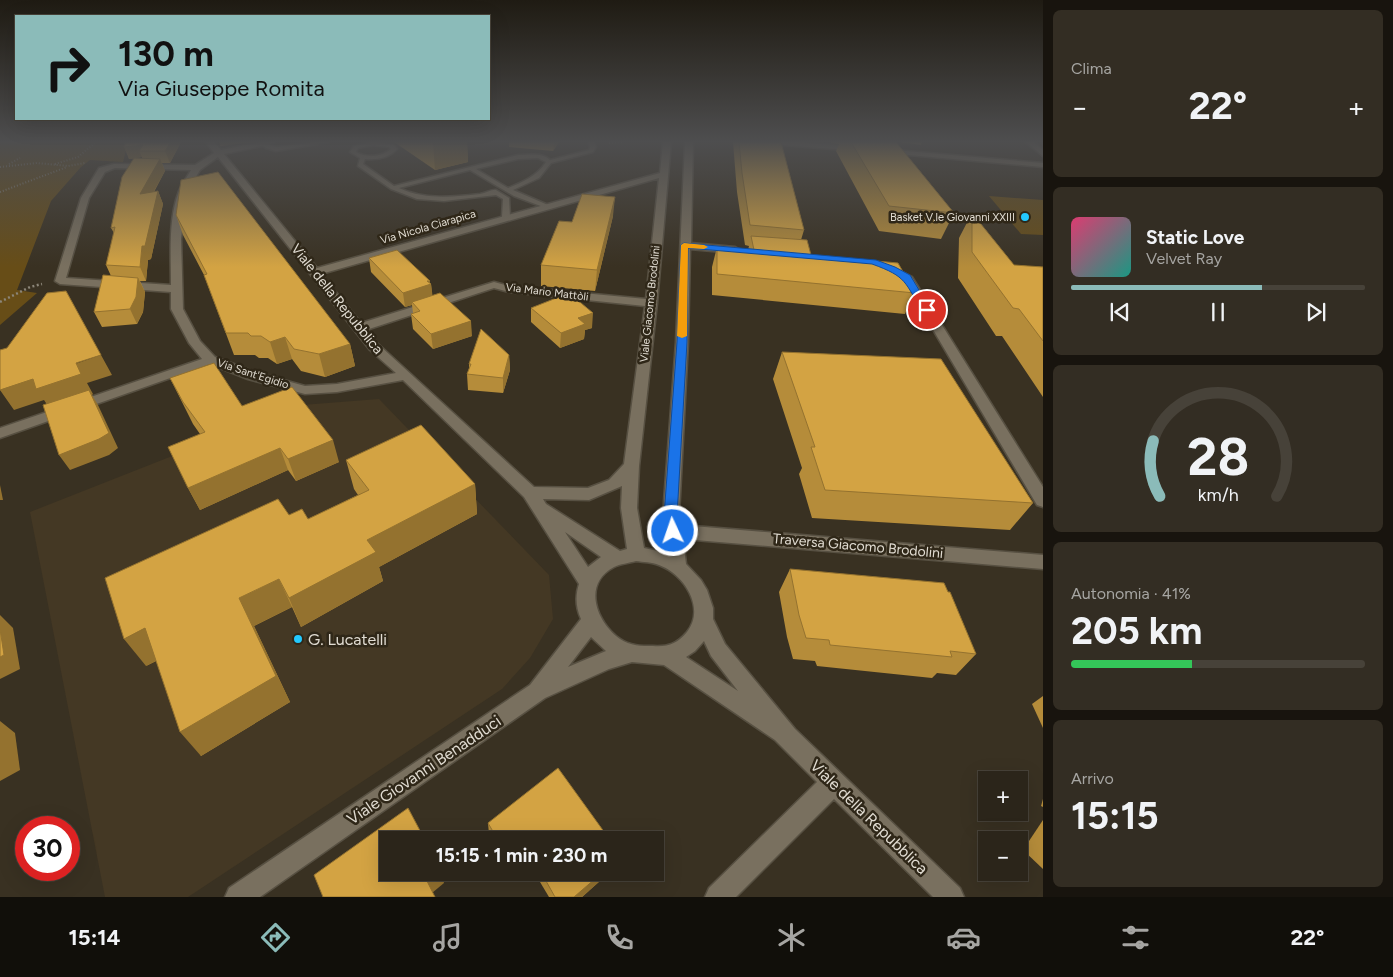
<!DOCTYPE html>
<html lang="it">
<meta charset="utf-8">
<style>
body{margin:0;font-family:Figtree,sans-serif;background:#332d23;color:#f1f3f6;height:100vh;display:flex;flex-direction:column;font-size:19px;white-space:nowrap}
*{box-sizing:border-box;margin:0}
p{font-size:16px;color:#a6a5a2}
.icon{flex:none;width:28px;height:28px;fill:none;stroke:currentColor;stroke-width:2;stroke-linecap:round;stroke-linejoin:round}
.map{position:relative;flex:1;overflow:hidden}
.drawer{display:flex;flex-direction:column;gap:10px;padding:10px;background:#18140e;width:350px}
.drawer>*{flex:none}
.top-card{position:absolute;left:15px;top:15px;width:475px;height:105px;border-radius:0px;box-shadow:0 5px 20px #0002,0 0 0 1px #474239;background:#8bbbb9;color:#111;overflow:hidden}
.controls{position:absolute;left:978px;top:771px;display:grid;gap:10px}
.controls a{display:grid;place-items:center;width:50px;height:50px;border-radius:0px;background:#2b251a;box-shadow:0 5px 20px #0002,0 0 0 1px #474239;font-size:25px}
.speed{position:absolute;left:15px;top:816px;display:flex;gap:10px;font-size:25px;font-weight:700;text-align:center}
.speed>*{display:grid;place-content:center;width:65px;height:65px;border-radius:50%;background:#2b251a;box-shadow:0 5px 20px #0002,0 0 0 1px #474239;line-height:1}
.speed .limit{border:8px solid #d22;background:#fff;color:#111}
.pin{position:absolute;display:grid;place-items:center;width:42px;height:42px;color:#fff;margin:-21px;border:2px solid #fff;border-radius:50%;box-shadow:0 1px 5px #0007}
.me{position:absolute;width:55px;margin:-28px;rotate:357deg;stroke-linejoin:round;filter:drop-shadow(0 0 4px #0008)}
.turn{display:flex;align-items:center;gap:18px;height:105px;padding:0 20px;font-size:22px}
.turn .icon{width:65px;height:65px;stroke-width:2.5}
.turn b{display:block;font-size:35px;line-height:42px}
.big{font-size:38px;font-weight:700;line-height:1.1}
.drawer .widget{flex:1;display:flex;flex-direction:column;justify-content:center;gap:8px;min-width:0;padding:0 18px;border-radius:8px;background:#332d23}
.drawer .dial{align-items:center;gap:0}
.dial svg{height:130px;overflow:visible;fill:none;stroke:#474239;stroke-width:7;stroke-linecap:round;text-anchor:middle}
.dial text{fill:#f1f3f6;stroke:none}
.song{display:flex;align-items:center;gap:15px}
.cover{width:60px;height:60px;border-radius:8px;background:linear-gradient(135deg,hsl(340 70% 55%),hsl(170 70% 35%))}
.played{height:5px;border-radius:2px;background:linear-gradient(90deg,#8bbbb9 65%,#474239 65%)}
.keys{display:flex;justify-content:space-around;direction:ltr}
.heat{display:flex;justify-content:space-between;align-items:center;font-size:28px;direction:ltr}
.charge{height:8px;border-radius:4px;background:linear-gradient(90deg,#34c759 41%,#474239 0)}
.trip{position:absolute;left:379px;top:831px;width:285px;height:50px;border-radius:0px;background:#2b251a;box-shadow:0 5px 20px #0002,0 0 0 1px #474239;font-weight:700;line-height:50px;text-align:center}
.tab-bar{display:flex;height:80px;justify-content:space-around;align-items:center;background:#110f0a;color:#a6a5a2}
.tab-bar .icon{width:35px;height:35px}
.tab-bar .on{color:#8bbbb9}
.tab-bar b{font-size:22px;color:#f1f3f6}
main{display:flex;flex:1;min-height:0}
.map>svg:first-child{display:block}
.built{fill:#443824}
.green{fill:#674d17}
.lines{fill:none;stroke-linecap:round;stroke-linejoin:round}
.lane-casing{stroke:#575042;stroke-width:3}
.street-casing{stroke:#575042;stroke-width:3}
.path-far1{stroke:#8c8679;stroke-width:2;stroke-dasharray:1 2;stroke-linecap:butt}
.path{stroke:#8c8679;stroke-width:2.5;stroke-dasharray:2 2.5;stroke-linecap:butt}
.lane{fill:#79705f;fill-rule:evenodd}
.street{fill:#79705f;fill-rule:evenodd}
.wall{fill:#b58c3a}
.shaded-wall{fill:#94722f}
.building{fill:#d3a343;stroke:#94722f}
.route{fill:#1a73e8;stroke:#114b97}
.slow{fill:#f59e0b}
.poi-dot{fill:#23c9fe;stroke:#2f2718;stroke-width:2}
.labels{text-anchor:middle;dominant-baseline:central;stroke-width:5;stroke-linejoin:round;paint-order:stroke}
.far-poi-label{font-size:11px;fill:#e1dcd2;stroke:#2f2718;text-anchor:end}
.far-street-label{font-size:11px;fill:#e1dcd2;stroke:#2f2718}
.street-label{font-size:14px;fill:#e1dcd2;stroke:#2f2718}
.near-poi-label{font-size:16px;fill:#e1dcd2;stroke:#2f2718;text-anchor:start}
.near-street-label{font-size:16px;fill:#e1dcd2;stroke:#2f2718}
</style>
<main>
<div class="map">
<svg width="1043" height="897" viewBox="0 0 1043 897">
<rect width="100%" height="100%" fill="#393122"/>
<!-- built -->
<polygon class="built" points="379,399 549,575 553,619 530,658 502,689 188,897 105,897 30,512 302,405"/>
<!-- green -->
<g class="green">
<polygon points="0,142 128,142 123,162 90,160 81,167 51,201 17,290 37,293 0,325"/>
<polygon points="989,196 1043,200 1043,235 1021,234"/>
</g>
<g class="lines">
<defs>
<g id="lane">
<polygon points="261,142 276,147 316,142 329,142 276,151 266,148 261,144"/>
<path d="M371,142L393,144L397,149C389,158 377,160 365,159L363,164L394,186L518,155C529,155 542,152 550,160L589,150L590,147L588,142H594L596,147L593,152L551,163L539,178L513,190L548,205L549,206L546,208L514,196L470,170L399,188C425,200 453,197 480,194C486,193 493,189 496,190L509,198L510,217L506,219L502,217L503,199L496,195L444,201L417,199L391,189L358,166L360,158L350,152L354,146ZM373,145L389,147L391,149C381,157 367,158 356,152L358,148ZM538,158L546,162C537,176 523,182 508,188L476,169L518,159Z"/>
</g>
<g id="street">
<path d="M206,142H214L221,150L261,142H275L271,144L224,154L317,268L660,173L663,142H671L657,303L639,466L637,508L644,548L667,553L663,515L676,342L685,142H693L691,243L735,247L740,250L735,253L690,249L688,342L679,515L681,525L1043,555V569L683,539L686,564L701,580L707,590L713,608V619L725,644L795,729L960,888L964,897H933L834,799L736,897H705L709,888L817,782L775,740L664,665L632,662L609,669L545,698L260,897H225L229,888L530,685L581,619C576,608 575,596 579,584L524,497L403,380L337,392L305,394L248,379L210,364L0,438V428L202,359L189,343L171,309V292L60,284L55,281L81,198L99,168L114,164L195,165L214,153ZM218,157L370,350L396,373L337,384L305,386L258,373L215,357L200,341L183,309L181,239L185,204L188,190L200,170ZM115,168L191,170C187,177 182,184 179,191C168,219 171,255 171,285L66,278L89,198L105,172ZM659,178L646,299L509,286L494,282L361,323L321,274ZM494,288L509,292L645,306L624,464L609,480L588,488L534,487L378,344L366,330ZM622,486L621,508L627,549L620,551L546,504L543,499L589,500ZM565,532L601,557L588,567ZM636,561C643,562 652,562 659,565C684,574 706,608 687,632C677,644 668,647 653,646C642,646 630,646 620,639C596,622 582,584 614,567C620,564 629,563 636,561ZM591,637L606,651L568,667ZM704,641L711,656L738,691L686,657L695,651Z"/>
<polygon points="766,142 796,142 858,147 862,149 858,151 770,144"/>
<polygon points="1026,142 1034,142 1043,150 1043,156"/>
<polygon points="883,149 1043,163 1043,167 886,153 883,153"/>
<polygon points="887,264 912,277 1043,487 1043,507 1037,505 903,279 882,267"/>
</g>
</defs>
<!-- lane casing -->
<use href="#lane" class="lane-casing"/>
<!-- street casing -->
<use href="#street" class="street-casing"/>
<!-- path-far1 -->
<g class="path-far1">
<polyline points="609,143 623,142"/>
<polyline points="9,164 20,158"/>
<polyline points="55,164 78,157 96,142"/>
<polyline points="0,167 37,163 68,166 85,163"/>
<polyline points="0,192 67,167"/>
</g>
<!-- path -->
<polyline class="path" points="0,302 30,287 42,284"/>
<!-- lane -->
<use href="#lane" class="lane"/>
<!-- street -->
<use href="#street" class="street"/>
</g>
<!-- wall -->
<g class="wall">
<polygon points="124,142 181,142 170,163 162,163 165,171 154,192 158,191 163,204 151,259 148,260 146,281 140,281 145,292 143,312 137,324 102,327 94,312 111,276 106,265 114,233 111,228 142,159 142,157 129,159"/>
<polygon points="394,142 467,142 468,162 435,170"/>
<polygon points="509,142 559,142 553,151 509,147"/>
<polygon points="733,142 781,142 804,230 801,240 811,255 915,293 905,314 712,295 712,267 717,247 748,250 749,246 745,245 737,192"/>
<polygon points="831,142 896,142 954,213 941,239 879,231 836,151 839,144 832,143"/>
<polygon points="900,142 922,142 921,145"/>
<polygon points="972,213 1014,265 1043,267 1043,397 1002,336 996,336 958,278 959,238"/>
<polygon points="176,215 350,344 355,366 325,377 301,371 292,359 277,364 268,358 259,358 255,355 234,355 204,275 183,235"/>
<polygon points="613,216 595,291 541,286 541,265 572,222"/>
<polygon points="369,258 430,284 431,284 432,295 472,336 433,349 413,329 411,314 413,313 412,305 405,307 371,272"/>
<polygon points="531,308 592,328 585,330 584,339 560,348 531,322"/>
<polygon points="782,352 1033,503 1010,530 812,518 799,474 802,468 773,379"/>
<polygon points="509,355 510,370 503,393 468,390 467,374 469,369 469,364"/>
<polygon points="170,378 242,406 339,462 296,481 288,470 200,510 188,488 200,434 193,424"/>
<polygon points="346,460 475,484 477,514 379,567 383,581 301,627 292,607 254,626 290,702 201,756 156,661 146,666 289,515 308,519 358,495 354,489"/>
<polygon points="790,569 948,592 976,654 956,675 937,673 932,678 817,666 815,661 793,659 787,637 779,592"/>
<polygon points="1043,696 1043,728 1032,704"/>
<polygon points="1043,799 1043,807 1041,806"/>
<polygon points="1043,820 1043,869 1023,850"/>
<polygon points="488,823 610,840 493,840 489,834"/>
<polygon points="534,872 610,872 582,897 549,897"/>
</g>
<!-- shaded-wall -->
<g class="shaded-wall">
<polygon points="171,142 181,142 170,163 165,151"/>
<polygon points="219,142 255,142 220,146"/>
<polygon points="433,142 467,142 468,162 435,170"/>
<polygon points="554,142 559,142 553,151"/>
<polygon points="143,145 139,151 142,157 129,159 124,147"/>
<polygon points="160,159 165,171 145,207 140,194"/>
<polygon points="158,191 163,204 151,259 148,260 146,281 140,267 142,246"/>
<polygon points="615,197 613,216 595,291 597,270"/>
<polygon points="138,278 145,292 143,312 137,324 130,309"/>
<polygon points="427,281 430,281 430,285 431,284 433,299 412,302 412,305 405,307 403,293"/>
<polygon points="593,313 592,328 585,330 584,339 560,348 561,333 578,318"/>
<polygon points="471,321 472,336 433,349 431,334"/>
<polygon points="285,337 292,359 277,364 270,342"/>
<polygon points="350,344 355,366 325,377 319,354"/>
<polygon points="101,355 112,375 87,383 93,394 92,395 98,405 118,448 109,455 70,470 59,455 50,409 44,400 14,410 0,390"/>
<polygon points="509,355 510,370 503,393 503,378"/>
<polygon points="333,440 339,462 296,481 288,459"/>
<polygon points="280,448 288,470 200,510 188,488"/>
<polygon points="475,484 477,514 379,567 383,581 301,627 289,598 367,540"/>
<polygon points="0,485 3,500 0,500"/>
<polygon points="279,579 292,607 254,626 290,702 201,756 180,732 239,598"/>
<polygon points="0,615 13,628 20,669 0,679"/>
<polygon points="145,628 166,656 146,666 124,639"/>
<polygon points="0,721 15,733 20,770 0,781"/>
<polygon points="435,872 441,872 444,883 432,893 426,879"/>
<polygon points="603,872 610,872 582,897 574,897"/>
</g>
<!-- building -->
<g class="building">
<polygon points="126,142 171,142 165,151 139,151 143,145 124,147"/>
<polygon points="739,142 781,142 804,230 750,225 742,173"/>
<polygon points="851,142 896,142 954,213 889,206"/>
<polygon points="134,158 160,159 140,194 158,191 145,246 142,246 140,267 106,265 115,227 111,228 122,177"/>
<polygon points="218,172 350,344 319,354 294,349 285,337 270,342 261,336 251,336 248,333 226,333 204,275 207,274 176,215 181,180"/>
<polygon points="582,194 615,197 597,270 541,265 559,221 572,222"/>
<polygon points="972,213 1014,265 1043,267 1043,341 1019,309 1013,308 972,252"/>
<polygon points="751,236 807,240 811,255 898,263 915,293 717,274 717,247 754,250"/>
<polygon points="397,250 430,281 427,281 431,284 403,293 369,258"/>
<polygon points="103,275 138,278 136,297 130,309 94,312"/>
<polygon points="66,291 101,355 76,363 81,374 36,389 33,379 0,390 0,350 7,348 47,293"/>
<polygon points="440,293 471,321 431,334 411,314 420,311 412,302"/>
<polygon points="569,293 593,313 578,318 585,324 561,333 531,308"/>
<polygon points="481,329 509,355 503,378 467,374 471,364 469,364"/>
<polygon points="782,352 941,359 1033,503 825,490 811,447 815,447"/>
<polygon points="214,363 242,406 292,387 333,440 288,459 280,448 188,488 168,447 205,432 183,402 170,378"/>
<polygon points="89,390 109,433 99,439 59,455 43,405"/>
<polygon points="421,425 475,484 367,540 376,552 289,598 279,579 239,598 276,676 180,732 145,628 124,639 105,578 278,499 289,515 302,509 308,519 369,490 346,460"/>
<polygon points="790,569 944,583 948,592 950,592 976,654 950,651 952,657 830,645 829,640 806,638 799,615"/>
<polygon points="0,629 4,655 0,657"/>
<polygon points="558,768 610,840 498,840 488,823"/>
<polygon points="408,808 425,840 388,840 388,872 435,872 426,879 435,897 323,897 314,875"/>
<polygon points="541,872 603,872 574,897 555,897"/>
</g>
<!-- sky -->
<linearGradient id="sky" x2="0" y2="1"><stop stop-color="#1f1b13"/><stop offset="0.53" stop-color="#4e4e4f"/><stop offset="1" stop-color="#4e4e4f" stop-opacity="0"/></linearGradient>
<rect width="1043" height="267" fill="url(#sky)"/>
<!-- route -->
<path class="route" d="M684,243L876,260L895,267L910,275L931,310L930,312H923C904,282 908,277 872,264L688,248L687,342L677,516L679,531L677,535H668L664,516L677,342L681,245Z"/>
<!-- slow -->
<polygon class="slow" points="684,243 704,245 708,247 704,249 688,248 687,336 682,338 677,336 681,245"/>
<!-- markers -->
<g class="poi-dot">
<circle cx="1025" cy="217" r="5"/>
<circle cx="298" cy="639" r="5"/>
</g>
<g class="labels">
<!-- far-poi labels -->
<g class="far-poi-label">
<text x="1015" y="217">Basket V.le Giovanni XXIII</text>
</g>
<!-- far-street labels -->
<g class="far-street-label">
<text transform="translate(428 227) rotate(-16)">Via Nicola Ciarapica</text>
<text transform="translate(547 292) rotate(7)">Via Mario Mattòli</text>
<text transform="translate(650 304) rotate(-84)">Viale Giacomo Brodolini</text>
<text transform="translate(253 374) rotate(18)">Via Sant'Egidio</text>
</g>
<!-- street labels -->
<g class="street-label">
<text transform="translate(337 299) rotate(51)">Viale della Repubblica</text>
<text transform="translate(858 546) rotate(5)">Traversa Giacomo Brodolini</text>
</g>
<!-- near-poi labels -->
<g class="near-poi-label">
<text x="308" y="639">G. Lucatelli</text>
</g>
<!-- near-street labels -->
<g class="near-street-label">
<text transform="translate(424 770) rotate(-34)">Viale Giovanni Benadduci</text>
<text transform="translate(869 817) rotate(44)">Viale della Repubblica</text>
</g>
</g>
</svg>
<div class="controls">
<a>+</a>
<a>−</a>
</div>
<div class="speed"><div class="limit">30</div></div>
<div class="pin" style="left:927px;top:310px;background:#d93025"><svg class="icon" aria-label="arrive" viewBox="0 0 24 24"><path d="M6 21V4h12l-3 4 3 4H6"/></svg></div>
<svg class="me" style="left:673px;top:531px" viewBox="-20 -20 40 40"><circle r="17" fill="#1a73e8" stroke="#fff" stroke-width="3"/><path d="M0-11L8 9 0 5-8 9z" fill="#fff"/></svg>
<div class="trip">15:15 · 1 min · 230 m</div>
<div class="top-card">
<div class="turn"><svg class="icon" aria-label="right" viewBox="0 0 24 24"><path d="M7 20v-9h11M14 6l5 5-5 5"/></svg><div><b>130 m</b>Via Giuseppe Romita</div></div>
</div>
</div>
<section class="drawer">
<div class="widget"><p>Clima</p>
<div class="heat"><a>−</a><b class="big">22°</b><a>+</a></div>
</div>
<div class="widget">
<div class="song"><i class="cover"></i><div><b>Static Love</b><p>Velvet Ray</p></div></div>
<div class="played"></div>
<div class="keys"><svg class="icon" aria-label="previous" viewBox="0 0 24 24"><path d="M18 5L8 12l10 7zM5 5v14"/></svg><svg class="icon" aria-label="pause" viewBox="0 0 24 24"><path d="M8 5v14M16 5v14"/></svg><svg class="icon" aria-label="next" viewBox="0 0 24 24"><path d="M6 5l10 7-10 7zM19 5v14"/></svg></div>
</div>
<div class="widget dial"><svg viewBox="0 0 100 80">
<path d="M14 69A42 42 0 1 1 86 69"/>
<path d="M14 69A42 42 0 0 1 10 35" stroke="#8bbbb9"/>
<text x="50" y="56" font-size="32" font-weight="700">28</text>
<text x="50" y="72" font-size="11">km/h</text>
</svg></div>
<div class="widget"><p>Autonomia · 41%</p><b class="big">205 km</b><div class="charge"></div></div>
<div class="widget"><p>Arrivo</p><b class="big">15:15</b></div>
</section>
</main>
<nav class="tab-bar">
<b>15:14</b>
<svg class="icon on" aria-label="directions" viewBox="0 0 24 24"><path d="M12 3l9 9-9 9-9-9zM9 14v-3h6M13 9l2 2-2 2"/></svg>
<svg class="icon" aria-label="music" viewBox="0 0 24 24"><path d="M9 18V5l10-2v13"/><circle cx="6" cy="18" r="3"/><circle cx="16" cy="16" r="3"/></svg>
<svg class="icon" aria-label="phone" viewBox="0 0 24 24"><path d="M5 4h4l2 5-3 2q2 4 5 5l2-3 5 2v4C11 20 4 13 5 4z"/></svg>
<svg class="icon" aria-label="climate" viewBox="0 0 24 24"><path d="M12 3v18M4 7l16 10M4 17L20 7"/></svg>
<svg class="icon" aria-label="car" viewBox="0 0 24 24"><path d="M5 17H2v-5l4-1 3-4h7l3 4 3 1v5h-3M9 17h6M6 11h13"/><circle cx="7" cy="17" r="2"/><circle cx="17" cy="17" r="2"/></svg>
<svg class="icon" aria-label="filters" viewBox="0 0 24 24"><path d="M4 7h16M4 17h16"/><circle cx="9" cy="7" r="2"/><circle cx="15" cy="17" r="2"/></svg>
<b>22°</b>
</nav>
